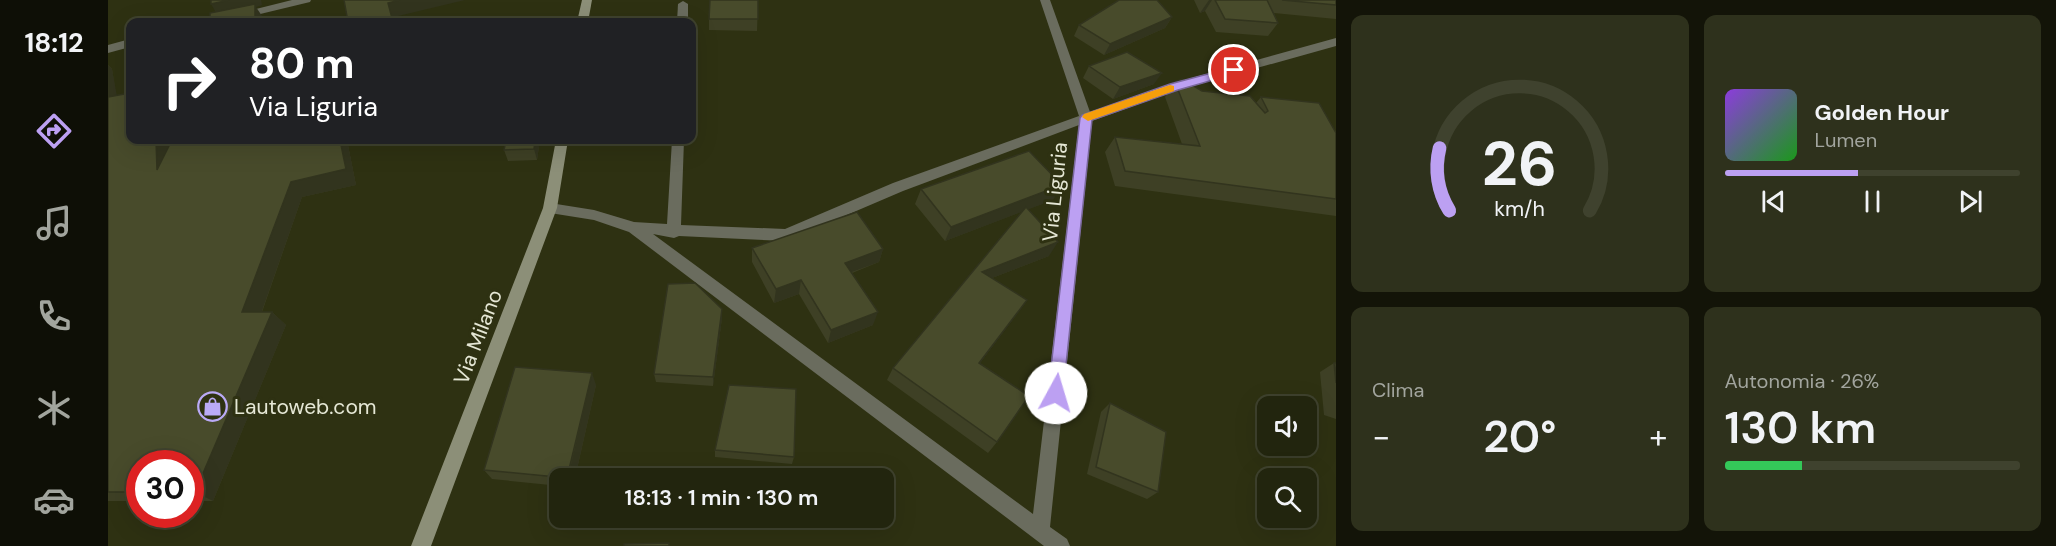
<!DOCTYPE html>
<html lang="it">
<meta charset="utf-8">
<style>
body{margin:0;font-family:"DM Sans",sans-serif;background:#2e311c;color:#f1f3f6;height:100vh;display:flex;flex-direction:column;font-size:22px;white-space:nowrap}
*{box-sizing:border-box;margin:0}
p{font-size:20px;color:#a2a59e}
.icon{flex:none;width:33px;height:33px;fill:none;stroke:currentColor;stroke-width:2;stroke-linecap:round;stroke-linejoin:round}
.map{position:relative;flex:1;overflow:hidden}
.details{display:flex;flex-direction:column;gap:15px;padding:15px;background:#131408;width:720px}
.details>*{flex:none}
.guide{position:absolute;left:18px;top:18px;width:570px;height:126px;border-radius:12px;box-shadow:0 6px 24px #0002,0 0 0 2px #3f422e;background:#202124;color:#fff;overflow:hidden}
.fabs{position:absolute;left:1149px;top:396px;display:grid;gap:12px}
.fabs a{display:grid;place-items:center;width:60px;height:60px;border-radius:12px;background:#22250e;box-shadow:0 6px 24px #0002,0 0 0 2px #3f422e;font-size:30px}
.speed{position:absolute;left:18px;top:450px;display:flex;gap:12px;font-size:30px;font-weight:700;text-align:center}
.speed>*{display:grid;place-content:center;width:78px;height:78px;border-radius:50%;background:#22250e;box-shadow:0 6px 24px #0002,0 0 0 2px #3f422e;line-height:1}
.speed .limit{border:9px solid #d22;background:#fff;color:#111}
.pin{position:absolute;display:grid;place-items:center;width:51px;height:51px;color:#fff;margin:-26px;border:3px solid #fff;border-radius:50%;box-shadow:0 2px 6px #0007}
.me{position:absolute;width:66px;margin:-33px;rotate:6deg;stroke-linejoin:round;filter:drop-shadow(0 0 4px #0008)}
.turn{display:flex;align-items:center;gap:21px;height:126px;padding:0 24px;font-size:27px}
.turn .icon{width:78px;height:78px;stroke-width:2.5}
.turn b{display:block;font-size:42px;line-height:51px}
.big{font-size:45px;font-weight:600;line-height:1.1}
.details .widget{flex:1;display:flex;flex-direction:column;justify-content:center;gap:9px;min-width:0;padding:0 21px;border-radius:12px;background:#2e311c}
.details .dial{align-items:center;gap:0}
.dial svg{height:156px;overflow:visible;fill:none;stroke:#3f422e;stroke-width:7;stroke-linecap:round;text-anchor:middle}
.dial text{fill:#f1f3f6;stroke:none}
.song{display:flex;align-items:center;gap:18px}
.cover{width:72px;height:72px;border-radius:9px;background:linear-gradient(135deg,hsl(270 70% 55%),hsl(120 70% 35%))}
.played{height:6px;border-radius:3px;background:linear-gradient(90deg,#bca0f2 45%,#3f422e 45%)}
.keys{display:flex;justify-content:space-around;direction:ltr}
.heat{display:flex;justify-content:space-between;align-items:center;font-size:33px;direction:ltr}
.charge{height:9px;border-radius:4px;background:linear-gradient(90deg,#34c759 26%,#3f422e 0)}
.details .tiles{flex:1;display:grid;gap:15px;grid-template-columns:repeat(2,1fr)}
.trip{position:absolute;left:441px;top:468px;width:345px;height:60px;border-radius:12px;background:#22250e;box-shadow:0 6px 24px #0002,0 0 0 2px #3f422e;font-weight:600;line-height:60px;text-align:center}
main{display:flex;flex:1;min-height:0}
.menu{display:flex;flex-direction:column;width:108px;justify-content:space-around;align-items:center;background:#0e0f06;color:#a2a59e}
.menu .icon{width:42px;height:42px}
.menu .on{color:#bca0f2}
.menu b{font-size:27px;color:#f1f3f6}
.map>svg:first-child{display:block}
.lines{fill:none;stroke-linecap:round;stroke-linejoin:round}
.minor{fill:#6a6c5e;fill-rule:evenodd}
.tertiary{fill:#6a6c5e;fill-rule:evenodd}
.secondary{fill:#8c8f78;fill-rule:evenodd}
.wall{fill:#3e4025}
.shaded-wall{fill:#32341e}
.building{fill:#484b2b;stroke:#32341e;stroke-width:1.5}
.route{fill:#bca0f2;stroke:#7a689d;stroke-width:1.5}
.slow{fill:#f59e0b}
.labels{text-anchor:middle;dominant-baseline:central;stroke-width:6;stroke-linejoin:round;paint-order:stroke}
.street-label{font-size:21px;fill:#e5e7d5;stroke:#2e3112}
.poi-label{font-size:21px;fill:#e5e7d5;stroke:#2e3112;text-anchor:start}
</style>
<main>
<nav class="menu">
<b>18:12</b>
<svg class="icon on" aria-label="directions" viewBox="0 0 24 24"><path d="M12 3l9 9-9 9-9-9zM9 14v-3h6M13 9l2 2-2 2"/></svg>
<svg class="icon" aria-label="music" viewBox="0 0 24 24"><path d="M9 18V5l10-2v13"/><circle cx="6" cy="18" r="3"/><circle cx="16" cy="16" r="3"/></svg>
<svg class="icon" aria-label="phone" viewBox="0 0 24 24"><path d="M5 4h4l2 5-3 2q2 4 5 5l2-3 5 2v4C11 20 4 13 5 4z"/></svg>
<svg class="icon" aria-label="climate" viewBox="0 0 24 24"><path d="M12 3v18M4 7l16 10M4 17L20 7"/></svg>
<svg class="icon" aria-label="car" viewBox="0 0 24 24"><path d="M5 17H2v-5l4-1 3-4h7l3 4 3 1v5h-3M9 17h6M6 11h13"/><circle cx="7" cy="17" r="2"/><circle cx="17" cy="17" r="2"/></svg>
</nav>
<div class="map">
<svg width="1228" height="546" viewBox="0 0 1228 546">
<rect width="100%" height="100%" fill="#2e3112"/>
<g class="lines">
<!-- minor -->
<g class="minor">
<path d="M932,0H942L982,112L1062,84L1228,38V46L1070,90L984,121L942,527L959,539L962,546H936L521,232L486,220L442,213L435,208L442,203L486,210L526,222L559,224L564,140H576L573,225L677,229L785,183L971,116ZM971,125L925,514L545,234L566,238L571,236L678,241L795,191Z"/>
<polygon points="575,1 580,4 580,22 569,22 570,4"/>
</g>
<!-- tertiary -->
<g class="tertiary">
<polygon points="184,0 203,0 202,2 119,22 101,22 103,20"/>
<polygon points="22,39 22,47 0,53 0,45"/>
</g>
<!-- secondary -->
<g class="secondary">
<polygon points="474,0 484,0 480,22 469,22"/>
<polygon points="448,140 460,140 449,208 323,546 303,546 435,208"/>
</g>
</g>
<!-- wall -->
<g class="wall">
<polygon points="650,0 649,31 601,30 601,19"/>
<polygon points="1086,0 1228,0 1228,19 1166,13 1170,23 1160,36 1108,32 1097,11 1092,13"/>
<polygon points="1064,17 1057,28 996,55 966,36 971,25"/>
<polygon points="0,65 4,69 8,95 61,145 64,140 239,140 248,185 194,197 154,312 164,312 178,325 105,501 82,501 82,464 32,464 32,501 0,501"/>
<polygon points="981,66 1046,84 1005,99 975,78"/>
<polygon points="1067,82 1094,91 1148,103 1153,97 1228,133 1228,216 1007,186 997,152 1007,137 1074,144 1057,97"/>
<polygon points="432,140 429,160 400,161 396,150"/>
<polygon points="813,189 945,200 920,209 941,256 884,278 919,300 872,363 889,442 880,453 779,380 785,368 915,211 837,241 807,204"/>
<polygon points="644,248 775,249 771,262 744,273 765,325 720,343 691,294 666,303 644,262"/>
<polygon points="614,318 605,386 548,382 546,374"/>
<polygon points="1226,363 1228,363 1228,419 1216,415 1212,372"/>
<polygon points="488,385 467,478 452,478 452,486 384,479 376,470"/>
<polygon points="1002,403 1050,492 1039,499 979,474 993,412"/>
<polygon points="607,450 686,457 684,464 607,457"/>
</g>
<!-- shaded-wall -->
<g class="shaded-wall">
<polygon points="121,0 153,0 154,5 148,7 154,16 154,22 147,22 110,16 103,4"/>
<polygon points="292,0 357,0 286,17 288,22 285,22 280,3"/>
<polygon points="1101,0 1104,0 1097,11 1092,13"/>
<polygon points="1064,17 1057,28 996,55 1002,44"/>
<polygon points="0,65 4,69 12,113 0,100"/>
<polygon points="1054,73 1046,84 1005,99 1012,87"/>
<polygon points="48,140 61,140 64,185 49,170"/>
<polygon points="232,140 239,140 248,185 194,197 149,325 134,312 183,182"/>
<polygon points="427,140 432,140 429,160 426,149"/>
<polygon points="954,185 945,200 837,241 843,227"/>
<polygon points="950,242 941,256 866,285 874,272"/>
<polygon points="775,249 771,262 733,276 737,263"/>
<polygon points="693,280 691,294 666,303 668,289"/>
<polygon points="919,300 910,313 863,375 871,363"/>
<polygon points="614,309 614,318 605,386 605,377"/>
<polygon points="164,312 178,325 105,501 87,492"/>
<polygon points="770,312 765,325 720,343 723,330"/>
<polygon points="484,373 488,385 467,478 460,478"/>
</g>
<!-- building -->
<g class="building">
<polygon points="103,0 121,0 103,4"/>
<polygon points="236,0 292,0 280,3 285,22 240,22"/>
<polygon points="602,0 650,0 650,19 601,19"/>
<polygon points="1011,0 1049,0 1064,17 1002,44 971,25"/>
<polygon points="1107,0 1159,0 1170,23 1117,19"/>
<polygon points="1174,0 1228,0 1228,5"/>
<polygon points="147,4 147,22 102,22 102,13"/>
<polygon points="1019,52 1054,73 1012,87 981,66"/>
<polygon points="1074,79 1094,91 1142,96 1157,113 1160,111 1153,97 1211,103 1228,133 1228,199 1017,171 1007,137 1092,146 1067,82"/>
<polygon points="22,93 22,140 48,140 49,170 64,140 232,140 238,169 183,182 134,312 164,312 87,492 82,492 82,464 32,464 32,492 0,492 0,97"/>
<polygon points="398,140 427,140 426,149 396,150"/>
<polygon points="921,151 954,185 843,227 813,189"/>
<polygon points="918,207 950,242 874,272 919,300 871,363 921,396 889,442 785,368"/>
<polygon points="749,212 775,249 737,263 770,312 723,330 693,280 668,289 644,248"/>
<polygon points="587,283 614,309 605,377 546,374 560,284"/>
<polygon points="1226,363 1228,363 1228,383"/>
<polygon points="407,367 484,373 459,478 376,470"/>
<polygon points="621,385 688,389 686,457 607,450"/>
<polygon points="1002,403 1058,432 1050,492 988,467"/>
<polygon points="561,543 561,546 516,546 516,544"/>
</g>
<!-- route -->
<polygon class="route" points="1126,67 1130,68 1130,73 1070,90 984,120 955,393 953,398 948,400 942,398 940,393 972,118 974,115 1062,84"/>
<!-- slow -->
<polygon class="slow" points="1062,85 1066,86 1066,91 980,121 974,117 976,114"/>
<!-- icons -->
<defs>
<symbol id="shop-ring" viewBox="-11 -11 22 22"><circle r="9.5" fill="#2e3112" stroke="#baaaf6" stroke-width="1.5"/><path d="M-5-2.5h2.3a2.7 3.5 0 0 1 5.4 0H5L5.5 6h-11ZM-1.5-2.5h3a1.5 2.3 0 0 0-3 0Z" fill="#baaaf6"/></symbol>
</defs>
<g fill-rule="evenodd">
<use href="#shop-ring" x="88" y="390" width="33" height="33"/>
</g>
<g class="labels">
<!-- street labels -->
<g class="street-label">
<text transform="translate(947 192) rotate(-84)">Via Liguria</text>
<text transform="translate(370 337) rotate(-69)">Via Milano</text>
</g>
<!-- poi labels -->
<g class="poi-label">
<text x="126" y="407">Lautoweb.com</text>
</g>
</g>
</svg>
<div class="fabs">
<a><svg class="icon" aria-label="sound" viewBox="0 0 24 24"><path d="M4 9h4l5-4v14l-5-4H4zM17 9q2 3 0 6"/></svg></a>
<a><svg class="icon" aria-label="search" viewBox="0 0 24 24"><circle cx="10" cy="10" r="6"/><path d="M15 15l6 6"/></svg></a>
</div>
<div class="speed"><div class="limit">30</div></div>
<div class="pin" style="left:1126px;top:70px;background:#d93025"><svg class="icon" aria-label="arrive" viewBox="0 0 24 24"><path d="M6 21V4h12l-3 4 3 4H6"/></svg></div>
<svg class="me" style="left:948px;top:393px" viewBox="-20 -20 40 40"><circle r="19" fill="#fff"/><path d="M0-13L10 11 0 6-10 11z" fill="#bca0f2"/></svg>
<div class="trip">18:13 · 1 min · 130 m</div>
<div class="guide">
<div class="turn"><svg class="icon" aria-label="right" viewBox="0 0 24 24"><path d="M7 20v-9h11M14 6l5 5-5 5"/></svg><div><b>80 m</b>Via Liguria</div></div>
</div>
</div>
<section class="details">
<div class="tiles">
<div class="widget dial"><svg viewBox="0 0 100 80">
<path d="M14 69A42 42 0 1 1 86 69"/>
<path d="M14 69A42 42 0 0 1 9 37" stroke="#bca0f2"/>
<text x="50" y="56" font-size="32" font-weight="700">26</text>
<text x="50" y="72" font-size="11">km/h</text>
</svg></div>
<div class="widget">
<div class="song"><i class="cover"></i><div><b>Golden Hour</b><p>Lumen</p></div></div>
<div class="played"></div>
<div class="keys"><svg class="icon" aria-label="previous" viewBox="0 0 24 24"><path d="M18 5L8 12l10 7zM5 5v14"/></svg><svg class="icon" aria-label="pause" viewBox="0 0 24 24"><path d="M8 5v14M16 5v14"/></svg><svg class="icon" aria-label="next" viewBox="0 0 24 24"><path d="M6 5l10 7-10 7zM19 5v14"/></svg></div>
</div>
<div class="widget"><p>Clima</p>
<div class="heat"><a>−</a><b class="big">20°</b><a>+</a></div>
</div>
<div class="widget"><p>Autonomia · 26%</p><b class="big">130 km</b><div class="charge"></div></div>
</div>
</section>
</main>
